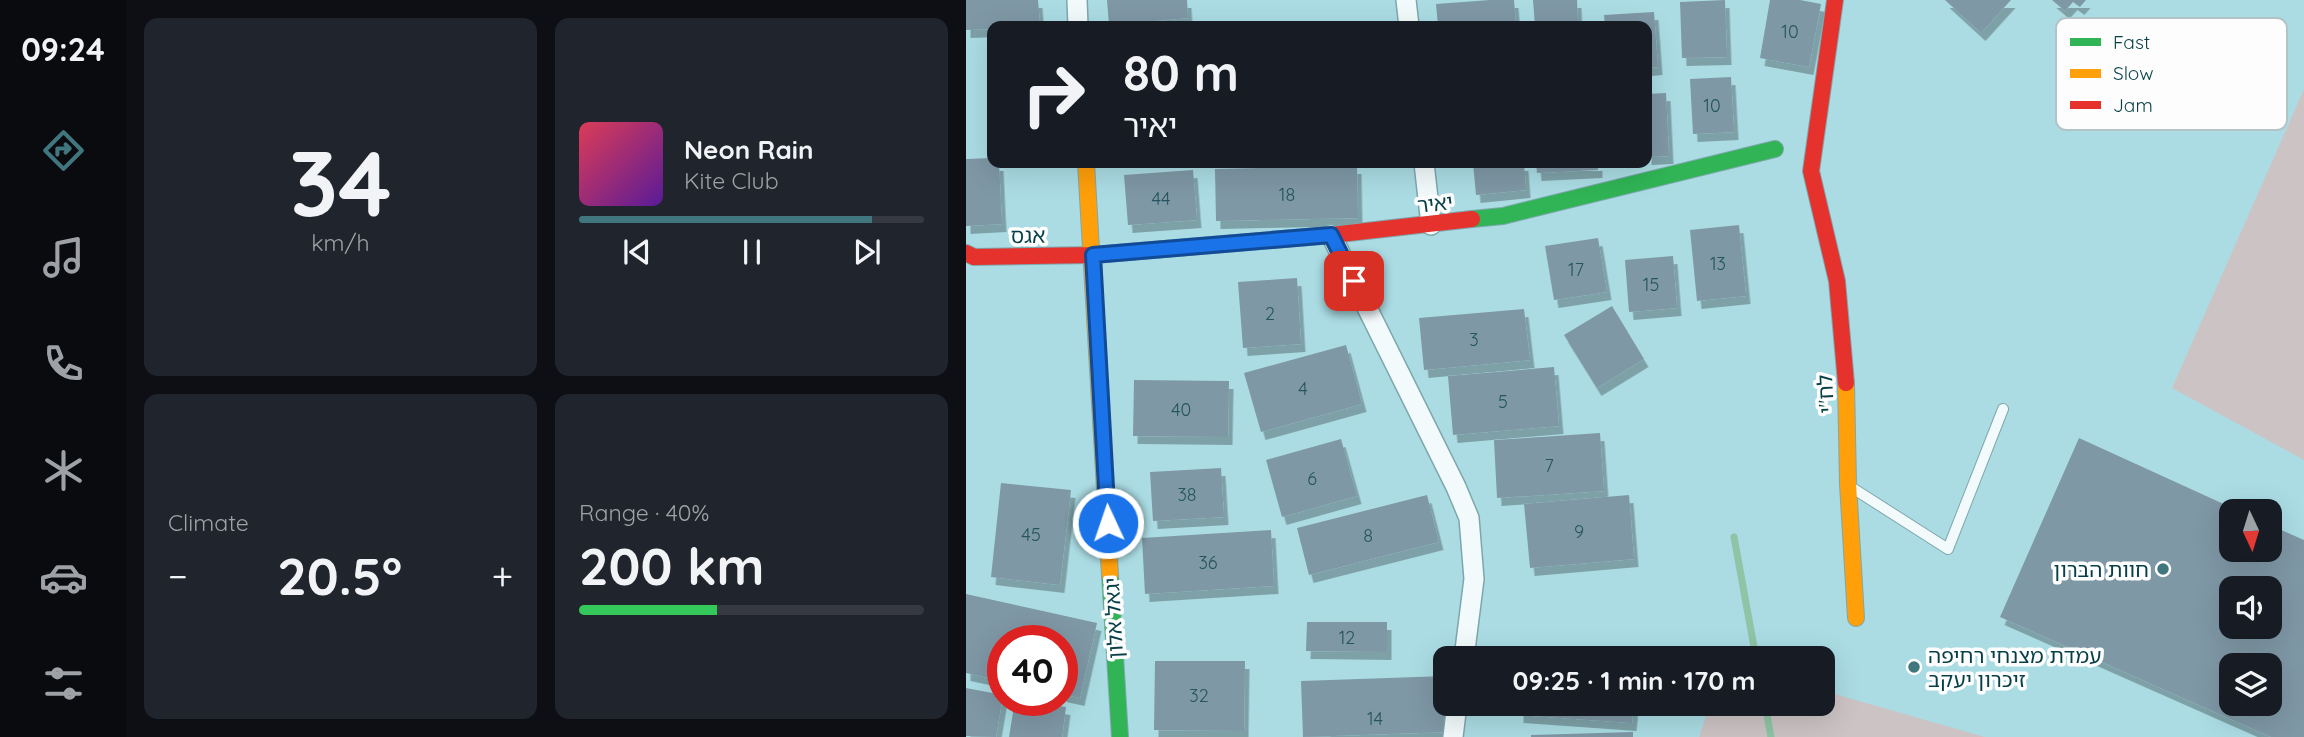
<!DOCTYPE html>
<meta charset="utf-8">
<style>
body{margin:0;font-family:Quicksand,"Noto Sans Hebrew",sans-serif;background:#20242c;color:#f1f3f6;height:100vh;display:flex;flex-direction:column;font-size:26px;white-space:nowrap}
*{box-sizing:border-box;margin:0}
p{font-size:23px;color:#9ea1a6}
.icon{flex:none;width:38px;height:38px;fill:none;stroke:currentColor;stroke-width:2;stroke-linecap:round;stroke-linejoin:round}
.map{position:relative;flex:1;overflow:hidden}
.side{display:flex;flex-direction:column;gap:18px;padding:18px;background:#0d0f14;width:840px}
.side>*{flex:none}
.top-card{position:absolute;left:21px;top:21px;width:665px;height:147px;border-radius:14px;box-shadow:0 7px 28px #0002;background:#171b24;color:#f1f3f6;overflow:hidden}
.needle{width:46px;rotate:176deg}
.tools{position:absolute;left:1253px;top:499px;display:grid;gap:14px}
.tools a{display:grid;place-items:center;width:63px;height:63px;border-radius:14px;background:#171b24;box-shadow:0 7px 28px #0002;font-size:35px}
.speed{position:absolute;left:21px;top:625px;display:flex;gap:14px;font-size:35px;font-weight:700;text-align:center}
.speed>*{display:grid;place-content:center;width:91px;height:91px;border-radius:50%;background:#171b24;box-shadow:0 7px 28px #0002;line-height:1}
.speed .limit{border:10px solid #d22;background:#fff;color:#111}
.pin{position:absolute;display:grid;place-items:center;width:60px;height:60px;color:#fff;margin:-30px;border-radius:14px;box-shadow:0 4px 10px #0006}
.me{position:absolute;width:77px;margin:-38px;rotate:357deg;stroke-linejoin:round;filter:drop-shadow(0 0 5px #0008)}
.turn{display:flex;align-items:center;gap:24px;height:147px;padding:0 21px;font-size:32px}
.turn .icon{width:91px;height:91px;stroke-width:2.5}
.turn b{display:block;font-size:49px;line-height:60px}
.big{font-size:52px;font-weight:700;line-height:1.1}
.side .widget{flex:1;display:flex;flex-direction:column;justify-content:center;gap:10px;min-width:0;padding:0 24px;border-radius:14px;background:#20242c}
.side .dial{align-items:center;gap:0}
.dial b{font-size:91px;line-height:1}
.song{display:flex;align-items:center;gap:21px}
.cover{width:84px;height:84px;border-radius:10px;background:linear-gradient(135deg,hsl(350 70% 55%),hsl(270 70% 35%))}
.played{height:7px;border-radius:4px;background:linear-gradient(90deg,#40767e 85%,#363941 85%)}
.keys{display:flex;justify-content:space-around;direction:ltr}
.heat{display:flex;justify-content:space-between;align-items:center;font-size:38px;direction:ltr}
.charge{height:10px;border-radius:5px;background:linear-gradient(90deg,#34c759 40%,#363941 0)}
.side .tiles{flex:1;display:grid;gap:18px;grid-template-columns:repeat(2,1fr)}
.trip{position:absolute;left:467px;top:646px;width:402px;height:70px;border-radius:14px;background:#171b24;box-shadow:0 7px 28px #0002;font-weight:700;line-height:70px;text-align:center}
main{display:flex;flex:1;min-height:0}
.dock{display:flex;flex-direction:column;width:126px;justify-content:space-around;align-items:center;background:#090b0e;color:#9ea1a6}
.dock .icon{width:49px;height:49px}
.dock .current{color:#40767e}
.dock b{font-size:32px;color:#f1f3f6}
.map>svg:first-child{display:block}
.green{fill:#ccc4c4}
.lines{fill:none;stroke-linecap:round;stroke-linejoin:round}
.stream{stroke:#8fc4a6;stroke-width:7}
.building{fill:#7f98a6;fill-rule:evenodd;filter:url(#shadow)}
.lane-casing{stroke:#7ea7ad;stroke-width:12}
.street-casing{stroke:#7ea7ad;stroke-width:22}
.fast-casing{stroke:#7ea7ad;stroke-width:18}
.slow-casing{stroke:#7ea7ad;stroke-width:18}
.jam-casing{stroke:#7ea7ad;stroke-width:18}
.lane{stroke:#f2fafb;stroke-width:10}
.street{stroke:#f2fafb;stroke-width:19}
.fast{stroke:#30b455;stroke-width:16}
.slow{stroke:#ff9f0a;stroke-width:16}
.jam{stroke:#e5322d;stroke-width:16}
.route-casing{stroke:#114b97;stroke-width:18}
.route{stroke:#1a73e8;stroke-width:12}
.poi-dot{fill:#40767e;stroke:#fdfdfd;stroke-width:2.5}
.labels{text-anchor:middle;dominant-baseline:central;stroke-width:7;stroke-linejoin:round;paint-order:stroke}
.number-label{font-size:18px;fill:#25555f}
.street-label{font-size:21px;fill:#073f47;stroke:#fdfdfd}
.poi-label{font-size:21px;fill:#073f47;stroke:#fdfdfd;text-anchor:end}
.key{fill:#fdfdfd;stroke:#b3c4c6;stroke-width:2}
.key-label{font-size:19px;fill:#073f47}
</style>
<main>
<nav class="dock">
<b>09:24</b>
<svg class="icon current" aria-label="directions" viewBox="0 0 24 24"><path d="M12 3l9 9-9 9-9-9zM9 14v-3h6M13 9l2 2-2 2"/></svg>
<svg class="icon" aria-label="music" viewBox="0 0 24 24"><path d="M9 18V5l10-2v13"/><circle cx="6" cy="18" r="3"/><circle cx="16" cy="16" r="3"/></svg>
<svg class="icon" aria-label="phone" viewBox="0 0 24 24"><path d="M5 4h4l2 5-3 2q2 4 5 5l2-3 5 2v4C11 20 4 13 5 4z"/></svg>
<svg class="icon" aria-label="climate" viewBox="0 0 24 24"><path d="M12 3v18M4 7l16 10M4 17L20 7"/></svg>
<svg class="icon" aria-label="car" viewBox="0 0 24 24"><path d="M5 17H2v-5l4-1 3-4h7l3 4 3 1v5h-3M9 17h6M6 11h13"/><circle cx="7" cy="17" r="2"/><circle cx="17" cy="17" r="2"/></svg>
<svg class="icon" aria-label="filters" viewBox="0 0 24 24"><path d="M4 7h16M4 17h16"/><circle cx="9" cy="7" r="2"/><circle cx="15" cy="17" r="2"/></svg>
</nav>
<section class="side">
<div class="tiles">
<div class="widget dial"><b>34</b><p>km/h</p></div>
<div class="widget">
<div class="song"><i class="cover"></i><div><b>Neon Rain</b><p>Kite Club</p></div></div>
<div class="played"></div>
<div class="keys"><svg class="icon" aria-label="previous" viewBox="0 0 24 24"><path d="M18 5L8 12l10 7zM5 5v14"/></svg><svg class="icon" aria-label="pause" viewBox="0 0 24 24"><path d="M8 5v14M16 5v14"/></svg><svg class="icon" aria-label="next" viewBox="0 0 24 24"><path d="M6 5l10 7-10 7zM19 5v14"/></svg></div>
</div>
<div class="widget"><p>Climate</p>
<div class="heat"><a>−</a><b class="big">20.5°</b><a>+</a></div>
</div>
<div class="widget"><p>Range · 40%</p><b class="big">200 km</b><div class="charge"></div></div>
</div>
</section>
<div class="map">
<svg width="1338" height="737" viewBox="0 0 1338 737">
<defs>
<filter id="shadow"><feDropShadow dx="4.5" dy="8" stdDeviation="0" flood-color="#0004"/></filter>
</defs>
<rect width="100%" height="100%" fill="#abdce4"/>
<!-- green -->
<g class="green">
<polygon points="1338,89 1338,460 1206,388"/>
<polygon points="858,691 1019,737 733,737 744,704 858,704"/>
</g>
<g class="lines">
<!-- stream -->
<g class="stream">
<polyline points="768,537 790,658"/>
<polyline points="799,704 805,737"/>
</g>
</g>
<!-- building -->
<g class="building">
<polygon points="0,0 72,0 74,26 26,26 26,29 0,30"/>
<polygon points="141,0 221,0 222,18 143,25"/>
<polygon points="524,0 548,0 550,26 472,26 470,4"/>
<polygon points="567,0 611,0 612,26 569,26"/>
<polygon points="759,0 761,57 716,58 714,2"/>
<polygon points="804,0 834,0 855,4 843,67 794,58"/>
<polygon points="979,0 1045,0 1015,33"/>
<polygon points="1086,0 1120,0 1114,7 1107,2 1099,11"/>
<polygon points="688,12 692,67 681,68 681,26 639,26 638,15"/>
<polygon points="765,77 768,132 727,134 724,79"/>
<polygon points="700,93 703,156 681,157 681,94"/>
<polygon points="26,158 26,163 33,163 36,224 0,226 0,159"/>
<polygon points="507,163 558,163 560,190 510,195"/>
<polygon points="570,163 632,163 632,170 571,173"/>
<polygon points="391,166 392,218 250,221 249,169"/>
<polygon points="227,170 231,220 162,225 158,175"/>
<polygon points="773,225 780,296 731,301 724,230"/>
<polygon points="632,238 641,292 588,300 579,246"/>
<polygon points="707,256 711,308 663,312 659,260"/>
<polygon points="331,278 335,344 277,348 272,282"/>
<polygon points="646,306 678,359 631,388 598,335"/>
<polygon points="558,309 564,360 458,370 453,318"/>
<polygon points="380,345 396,404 295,432 278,373"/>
<polygon points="588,367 593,426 487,435 482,376"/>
<polygon points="168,380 263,381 262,437 167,436"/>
<polygon points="634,433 638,491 531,498 528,440"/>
<path d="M1113,438L1273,511H1265V550H1304V525L1338,540V737H1305L1034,617ZM1265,588H1304V626H1265ZM1265,665H1304V704H1265Z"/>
<polygon points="375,439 391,496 316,517 300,460"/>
<polygon points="255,468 258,517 187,521 184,472"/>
<polygon points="35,483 105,490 94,585 25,577"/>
<polygon points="461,495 473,542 343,575 331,528"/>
<polygon points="663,495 668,559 564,568 558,504"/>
<polygon points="305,530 308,586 179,594 176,538"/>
<polygon points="0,594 131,623 114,698 96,694 96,640 37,640 37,681 0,673"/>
<polygon points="341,622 421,622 421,652 340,651"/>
<polygon points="557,650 644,656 644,658 557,658"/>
<polygon points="189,661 279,661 278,731 188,730"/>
<polygon points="480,676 481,732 337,737 335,681"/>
<polygon points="0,688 37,695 30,737 0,736"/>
<polygon points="49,700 100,707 96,737 43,737"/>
<polygon points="553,704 668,704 666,723 553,715"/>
<polygon points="667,732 667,737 565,737 565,735"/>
</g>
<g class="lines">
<defs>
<polyline id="lane" points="888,489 982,549 1037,409"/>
<g id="street">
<polyline points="111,0 112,26"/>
<polyline points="440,0 443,26"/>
<polyline points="458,163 465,225"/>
<polyline points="365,235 490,487 503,518 508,579 498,658"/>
<polyline points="487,737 491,704"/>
</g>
<g id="fast">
<polyline points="506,219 537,216 809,149"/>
<polyline points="144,575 154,737"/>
</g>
<g id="slow">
<polyline points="120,163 144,575"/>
<polyline points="880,383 882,484 890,618"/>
</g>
<g id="jam">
<polyline points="869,0 845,171 871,281 880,383"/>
<polyline points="0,253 8,257 127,255 365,235 506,219"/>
</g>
</defs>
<!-- lane casing -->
<use href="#lane" class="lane-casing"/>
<!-- street casing -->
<use href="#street" class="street-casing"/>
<!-- fast casing -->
<use href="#fast" class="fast-casing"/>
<!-- slow casing -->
<use href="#slow" class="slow-casing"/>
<!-- jam casing -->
<use href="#jam" class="jam-casing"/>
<!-- lane -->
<use href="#lane" class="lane"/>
<!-- street -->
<use href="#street" class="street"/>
<!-- fast -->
<use href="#fast" class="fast"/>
<!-- slow -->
<use href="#slow" class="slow"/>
<!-- jam -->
<use href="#jam" class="jam"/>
</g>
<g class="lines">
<defs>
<polyline id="route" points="142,523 127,255 365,235 388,281"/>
</defs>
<!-- route casing -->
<use href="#route" class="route-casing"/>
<!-- route -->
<use href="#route" class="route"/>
</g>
<!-- markers -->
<g class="poi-dot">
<circle cx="1197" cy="569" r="7"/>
<circle cx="948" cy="667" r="7"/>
</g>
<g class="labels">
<!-- number labels -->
<g class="number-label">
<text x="824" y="31">10</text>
<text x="746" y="105">10</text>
<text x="321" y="194">18</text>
<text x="195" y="198">44</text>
<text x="752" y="263">13</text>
<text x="610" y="269">17</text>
<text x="685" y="284">15</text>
<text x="304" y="313">2</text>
<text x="508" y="339">3</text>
<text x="337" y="388">4</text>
<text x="537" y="401">5</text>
<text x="215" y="409">40</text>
<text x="583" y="465">7</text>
<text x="346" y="478">6</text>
<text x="221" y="494">38</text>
<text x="613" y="531">9</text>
<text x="65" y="534">45</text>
<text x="402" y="535">8</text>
<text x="242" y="562">36</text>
<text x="381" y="637">12</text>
<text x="233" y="695">32</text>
<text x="409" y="718">14</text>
</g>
<!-- street labels -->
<g class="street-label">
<text transform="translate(469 203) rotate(-7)">יאיר</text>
<text transform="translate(62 235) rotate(-1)">אגס</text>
<text transform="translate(859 394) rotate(-93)">לח"י</text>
<text transform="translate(147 618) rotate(-93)">יגאל אלון</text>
</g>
<!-- poi labels -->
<g class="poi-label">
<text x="1183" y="569">חוות הברון</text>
<text x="962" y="655" text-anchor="start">עמדת מצנחי רחיפה<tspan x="962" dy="24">זיכרון יעקב</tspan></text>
</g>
</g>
<!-- legend -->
<rect x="1090" y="18" width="231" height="112" rx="10" class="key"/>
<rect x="1104" y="38" width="31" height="8" fill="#30b455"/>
<rect x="1104" y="69" width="31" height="9" fill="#ff9f0a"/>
<rect x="1104" y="101" width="31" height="8" fill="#e5322d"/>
<g class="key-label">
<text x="1147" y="49">Fast</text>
<text x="1147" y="80">Slow</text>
<text x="1147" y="112">Jam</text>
</g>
</svg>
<div class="tools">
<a><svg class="needle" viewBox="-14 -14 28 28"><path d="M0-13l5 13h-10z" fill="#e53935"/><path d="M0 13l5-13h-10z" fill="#9ea1a6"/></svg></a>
<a><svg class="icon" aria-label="sound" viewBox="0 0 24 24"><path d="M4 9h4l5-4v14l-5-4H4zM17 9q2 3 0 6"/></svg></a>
<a><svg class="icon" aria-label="layers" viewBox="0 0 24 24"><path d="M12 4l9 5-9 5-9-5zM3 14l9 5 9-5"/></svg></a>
</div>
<div class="speed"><div class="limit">40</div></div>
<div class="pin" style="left:388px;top:281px;background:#d93025"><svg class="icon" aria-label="arrive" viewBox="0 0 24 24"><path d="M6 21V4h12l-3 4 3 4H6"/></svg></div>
<svg class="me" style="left:142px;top:523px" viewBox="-20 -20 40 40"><circle r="17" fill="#1a73e8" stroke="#fff" stroke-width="3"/><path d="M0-11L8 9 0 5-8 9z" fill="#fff"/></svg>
<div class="trip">09:25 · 1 min · 170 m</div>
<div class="top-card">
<div class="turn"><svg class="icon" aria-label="right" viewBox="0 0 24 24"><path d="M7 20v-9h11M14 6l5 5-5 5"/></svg><div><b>80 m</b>יאיר</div></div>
</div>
</div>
</main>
